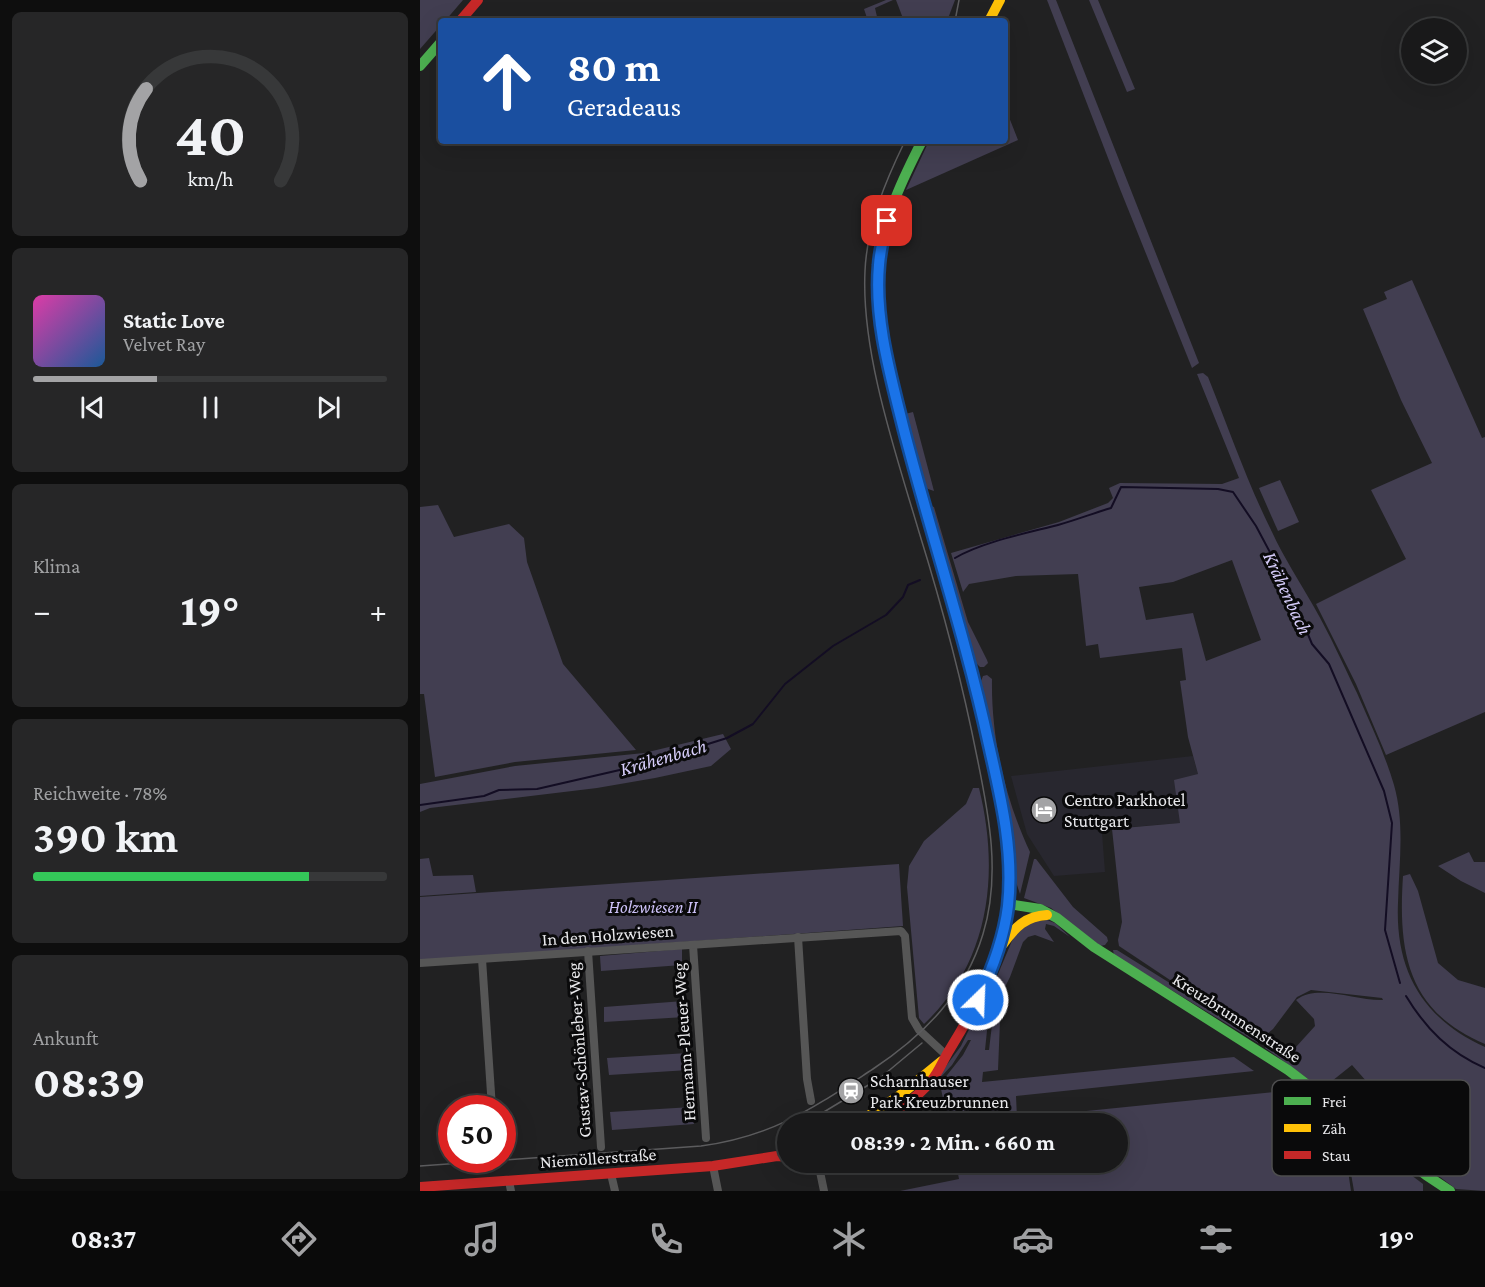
<!DOCTYPE html>
<html lang="de">
<meta charset="utf-8">
<style>
body{margin:0;font-family:"Crimson Pro",serif;background:#262627;color:#f1f3f6;height:100vh;display:flex;flex-direction:column;font-size:22px;white-space:nowrap}
*{box-sizing:border-box;margin:0}
p{font-size:20px;color:#9fa0a2}
.icon{flex:none;width:33px;height:33px;fill:none;stroke:currentColor;stroke-width:2;stroke-linecap:round;stroke-linejoin:round}
.map{position:relative;flex:1;overflow:hidden}
.side{display:flex;flex-direction:column;gap:12px;padding:12px;background:#0e0e0e;width:420px}
.side>*{flex:none}
.guide{position:absolute;left:18px;top:18px;width:570px;height:126px;border-radius:6px;box-shadow:0 6px 24px #0002,0 0 0 2px #373839;background:#1a4fa0;color:#fff;overflow:hidden}
.controls{position:absolute;left:981px;top:18px;display:grid;gap:12px}
.controls a{display:grid;place-items:center;width:66px;height:66px;border-radius:50%;background:#19191a;box-shadow:0 6px 24px #0002,0 0 0 2px #373839;font-size:30px}
.speed{position:absolute;left:18px;top:1095px;display:flex;gap:12px;font-size:30px;font-weight:700;text-align:center}
.speed>*{display:grid;place-content:center;width:78px;height:78px;border-radius:50%;background:#19191a;box-shadow:0 6px 24px #0002,0 0 0 2px #373839;line-height:1}
.speed .limit{border:9px solid #d22;background:#fff;color:#111}
.pin{position:absolute;display:grid;place-items:center;width:51px;height:51px;color:#fff;margin:-26px;border-radius:12px;box-shadow:0 3px 9px #0006}
.me{position:absolute;width:66px;margin:-33px;rotate:24deg;stroke-linejoin:round;filter:drop-shadow(0 0 4px #0008)}
.turn{display:flex;align-items:center;gap:21px;height:126px;padding:0 30px;font-size:27px}
.turn .icon{width:78px;height:78px;stroke-width:2.5}
.turn b{display:block;font-size:42px;line-height:51px}
.big{font-size:45px;font-weight:700;line-height:1.1}
.side .widget{flex:1;display:flex;flex-direction:column;justify-content:center;gap:9px;min-width:0;padding:0 21px;border-radius:9px;background:#262627}
.side .dial{align-items:center;gap:0}
.dial svg{height:156px;overflow:visible;fill:none;stroke:#373839;stroke-width:7;stroke-linecap:round;text-anchor:middle}
.dial text{fill:#f1f3f6;stroke:none}
.song{display:flex;align-items:center;gap:18px}
.cover{width:72px;height:72px;border-radius:9px;background:linear-gradient(135deg,hsl(320 70% 55%),hsl(210 70% 35%))}
.played{height:6px;border-radius:3px;background:linear-gradient(90deg,#a3a3a5 35%,#373839 35%)}
.keys{display:flex;justify-content:space-around;direction:ltr}
.heat{display:flex;justify-content:space-between;align-items:center;font-size:33px;direction:ltr}
.charge{height:9px;border-radius:4px;background:linear-gradient(90deg,#34c759 78%,#373839 0)}
.trip{position:absolute;left:357px;top:1113px;width:351px;height:60px;border-radius:30px;background:#19191a;box-shadow:0 6px 24px #0002,0 0 0 2px #373839;font-weight:700;line-height:60px;text-align:center}
.tab-bar{display:flex;height:96px;justify-content:space-around;align-items:center;background:#0a0a0a;color:#9fa0a2}
.tab-bar .icon{width:42px;height:42px}
.tab-bar .on{color:#a3a3a5}
.tab-bar b{font-size:27px;color:#f1f3f6}
main{display:flex;flex:1;min-height:0}
.map>svg:first-child{display:block}
.built{fill:#28272f}
.green{fill:#423e51;fill-rule:evenodd}
.lines{fill:none;stroke-linecap:round;stroke-linejoin:round}
.stream{stroke:#130d23;stroke-width:2}
.street{stroke:#565656;stroke-width:8}
.fast{stroke:#4caf50;stroke-width:10}
.slow{stroke:#ffc107;stroke-width:10}
.jam{stroke:#c62828;stroke-width:10}
.tram{stroke:#5c5c5e;stroke-width:1.5}
.route-casing{stroke:#114b97;stroke-width:15}
.route{stroke:#1a73e8;stroke-width:10}
.labels{text-anchor:middle;dominant-baseline:central;stroke-width:6;stroke-linejoin:round;paint-order:stroke}
.poi-label{font-size:18px;fill:#e9e9ec;stroke:#0a0a0b;text-anchor:start}
.park-label{font-size:18px;font-style:italic;fill:#cec3fa;stroke:#0a0a0b}
.street-label{font-size:18px;fill:#e9e9ec;stroke:#0a0a0b}
.water-label{font-size:20px;font-style:italic;fill:#d6cdfa;stroke:#0a0a0b}
.key{fill:#0a0a0b;stroke:#4d4d4e;stroke-width:1.5}
.key-label{font-size:16px;fill:#e9e9ec}
</style>
<main>
<section class="side">
<div class="widget dial"><svg viewBox="0 0 100 80">
<path d="M14 69A42 42 0 1 1 86 69"/>
<path d="M14 69A42 42 0 0 1 17 22" stroke="#a3a3a5"/>
<text x="50" y="56" font-size="32" font-weight="700">40</text>
<text x="50" y="72" font-size="11">km/h</text>
</svg></div>
<div class="widget">
<div class="song"><i class="cover"></i><div><b>Static Love</b><p>Velvet Ray</p></div></div>
<div class="played"></div>
<div class="keys"><svg class="icon" aria-label="previous" viewBox="0 0 24 24"><path d="M18 5L8 12l10 7zM5 5v14"/></svg><svg class="icon" aria-label="pause" viewBox="0 0 24 24"><path d="M8 5v14M16 5v14"/></svg><svg class="icon" aria-label="next" viewBox="0 0 24 24"><path d="M6 5l10 7-10 7zM19 5v14"/></svg></div>
</div>
<div class="widget"><p>Klima</p>
<div class="heat"><a>−</a><b class="big">19°</b><a>+</a></div>
</div>
<div class="widget"><p>Reichweite · 78%</p><b class="big">390 km</b><div class="charge"></div></div>
<div class="widget"><p>Ankunft</p><b class="big">08:39</b></div>
</section>
<div class="map">
<svg width="1065" height="1191" viewBox="0 0 1065 1191">
<rect width="100%" height="100%" fill="#212122"/>
<!-- built -->
<polygon class="built" points="773,756 778,774 760,823 686,829 685,832 682,833 685,872 634,876 607,834 591,776"/>
<!-- green -->
<g class="green">
<polygon points="0,0 43,0 25,21 21,21 21,25 0,49"/>
<polygon points="466,0 473,0 455,8 458,21 448,21 444,9"/>
<polygon points="476,0 535,0 527,21 484,21"/>
<polygon points="627,0 636,0 779,363 772,368 700,189"/>
<polygon points="669,0 678,0 715,89 707,92"/>
<polygon points="585,107 598,140 486,190 509,141 585,141"/>
<polygon points="992,280 1062,438 1065,437 1065,712 966,755 936,684 896,604 986,559 951,490 1012,463 981,400 943,309 967,299 964,292"/>
<path d="M783,373L788,377C809,429 827,482 852,532C864,558 880,582 894,607C910,635 923,664 937,693C950,723 965,754 974,785C985,824 979,863 978,903C975,971 1003,1019 1065,1047V1191L1036,1189L938,1116L941,1113L933,1107L955,1091L932,1065L902,1089L845,1048L846,1045L866,1058L895,1026L894,1019L876,1000C898,983 936,1001 963,1000L962,998L891,990L877,997L853,1029L847,1034H841L756,984L699,946L698,940L702,922L692,829L760,823L754,780L778,774L768,737L760,681L766,680L762,648L680,658L678,644L666,646L658,574L596,576L549,584L543,592L531,553L639,522L688,503L693,498L689,488L700,483L802,484L819,478L777,374ZM812,560L841,640L786,661L773,613L726,620L719,587L753,582Z"/>
<polygon points="493,412 514,491 508,489 505,486 485,414"/>
<polygon points="860,480 879,522 858,531 839,488"/>
<polygon points="18,505 34,537 89,524 104,538 107,562 143,664 216,750 95,762 15,777 4,694 0,694 0,507"/>
<polygon points="511,506 514,507 548,622 567,660 568,663 564,667 560,667 556,663 510,508"/>
<path d="M567,675L572,679C571,738 585,799 610,852L600,894L596,882V857L591,822L561,681L563,676Z"/>
<polygon points="303,734 311,749 291,766 235,778 177,788 10,808 0,812 0,784 95,766 224,753"/>
<path d="M553,788H559C580,873 570,962 504,1024L499,1018L487,887L489,866L504,841L546,804Z"/>
<polygon points="1049,852 1054,862 1065,862 1065,893 1041,881 1018,866"/>
<polygon points="9,858 13,876 53,875 56,892 0,896 0,859"/>
<polygon points="614,859 616,859 653,907 687,937 688,941 685,945 680,946 631,908 604,898"/>
<polygon points="479,864 483,926 0,961 0,897"/>
<path d="M990,874L998,891L1018,963L1038,980L1065,988V1044C987,1011 978,952 983,876Z"/>
<polygon points="627,920 635,923 650,937 634,926 626,924 625,929 634,942 615,935 608,937 603,942 590,977 568,1021 565,1050 569,1050 573,1016 584,997 580,1021 578,1070 563,1072 562,1082 814,1057 834,1071 596,1096 597,1118 865,1091 918,1131 936,1148 929,1158 927,1164 931,1191 480,1191 539,1179 536,1163 698,1162 698,1124 528,1123 520,1084 543,1055 551,1040 548,1040 532,1065 519,1079 517,1078 541,1046 557,1013 570,993 594,936 608,922"/>
<polygon points="262,949 262,965 181,971 180,956"/>
<polygon points="693,950 697,950 825,1030 838,1038 838,1043 694,955"/>
<polygon points="264,1001 265,1017 184,1022 184,1007"/>
<polygon points="268,1053 269,1070 189,1075 187,1058"/>
<polygon points="272,1107 274,1124 192,1130 190,1112"/>
<polygon points="959,1151 1003,1184 1003,1191 934,1191 930,1168 932,1159 938,1155"/>
</g>
<g class="lines">
<!-- stream -->
<g class="stream">
<path d="M535,558C562,542 607,533 638,525C656,520 674,513 691,508L701,487L798,489L813,492L836,526L852,556L862,581L874,601L892,644L909,664L964,791L972,823L965,930L980,983"/>
<polyline points="0,805 64,796 79,790 117,789 191,772 264,755 288,744 307,738 333,724 365,684 413,646 466,615 483,597 488,585 500,580"/>
<path d="M986,996C1006,1029 1030,1053 1065,1068"/>
</g>
<!-- street -->
<g class="street">
<polyline points="378,937 387,1079 391,1101"/>
<polyline points="273,945 286,1138"/>
<polyline points="168,951 181,1147"/>
<polyline points="62,959 72,1108"/>
<polyline points="0,963 481,931 485,936 492,1018 499,1030 526,1055"/>
<polyline points="398,1162 404,1191"/>
<polyline points="293,1166 298,1191"/>
<polyline points="191,1174 195,1191"/>
<polyline points="89,1181 91,1191"/>
</g>
<!-- fast -->
<g class="fast">
<polyline points="0,66 21,42"/>
<path d="M480,413C467,363 453,310 459,258C465,216 483,178 502,141"/>
<polyline points="588,904 620,909 637,918 674,947 868,1070 1006,1175 1030,1191"/>
</g>
<!-- slow -->
<g class="slow">
<polyline points="569,21 580,0"/>
<path d="M480,413C508,518 541,622 566,727C578,782 592,838 589,895"/>
<path d="M583,944C595,927 606,916 627,915"/>
<polyline points="436,1124 479,1096 522,1061"/>
</g>
<!-- jam -->
<g class="jam">
<polyline points="40,21 58,0"/>
<path d="M456,1124C476,1112 496,1099 511,1081C519,1072 523,1060 530,1049C559,1002 585,951 589,895"/>
<polyline points="0,1187 293,1166 357,1156 368,1157"/>
</g>
<!-- tram -->
<g class="tram">
<polyline points="535,21 539,0"/>
<polyline points="384,1124 460,1078 502,1043"/>
<path d="M0,1166L281,1146C354,1136 393,1108 453,1069C504,1035 545,994 563,934C581,875 569,815 557,757C542,681 522,606 499,532C476,454 441,353 445,271C447,225 465,182 485,141"/>
</g>
</g>
<g class="lines">
<defs>
<path id="route" d="M467,221C464,235 460,250 459,265C454,320 471,377 484,430C511,535 546,638 569,745C581,798 594,851 588,906C584,939 572,970 558,1000"/>
</defs>
<!-- route casing -->
<use href="#route" class="route-casing"/>
<!-- route -->
<use href="#route" class="route"/>
</g>
<!-- icons -->
<defs>
<symbol id="hotel-disc" viewBox="-11 -11 22 22"><circle r="9.5" fill="#a3a3a5" stroke="#0a0a0b"/><path d="M-6-4.5h1.5V1H6V5H4.5V3h-9V5H-6ZM-4 0a1.8 1.8 0 1 1 3.6 0ZM.5 0V-2.5h3Q6-2.5 6 0Z" fill="#fff"/></symbol>
<symbol id="station-disc" viewBox="-11 -11 22 22"><circle r="9.5" fill="#a3a3a5" stroke="#0a0a0b"/><path d="M-3-6H3Q5-6 5-4V2Q5 4 3 4L4.5 6H3L1.5 4h-3L-3 6H-4.5L-3 4Q-5 4-5 2V-4Q-5-6-3-6ZM-3.5-4v3h7v-3ZM-3.5 1v1.5H-2V1ZM2 1v1.5H3.5V1Z" fill="#fff"/></symbol>
</defs>
<g fill-rule="evenodd">
<use href="#hotel-disc" x="609" y="795" width="30" height="30"/>
<use href="#station-disc" x="416" y="1076" width="30" height="30"/>
</g>
<g class="labels">
<!-- poi labels -->
<g class="poi-label">
<text x="644" y="800">Centro Parkhotel<tspan x="644" dy="21">Stuttgart</tspan></text>
<text x="450" y="1081">Scharnhauser<tspan x="450" dy="21">Park Kreuzbrunnen</tspan></text>
</g>
<!-- park labels -->
<g class="park-label">
<text x="233" y="907">Holzwiesen II</text>
</g>
<!-- street labels -->
<g class="street-label">
<text transform="translate(188 935) rotate(-4)">In den Holzwiesen</text>
<text transform="translate(817 1018) rotate(33)">Kreuzbrunnenstraße</text>
<text transform="translate(264 1042) rotate(-94)">Hermann-Pleuer-Weg</text>
<text transform="translate(159 1050) rotate(-94)">Gustav-Schönleber-Weg</text>
<text transform="translate(178 1158) rotate(-4)">Niemöllerstraße</text>
</g>
<!-- water labels -->
<g class="water-label">
<text transform="translate(868 593) rotate(65)">Krähenbach</text>
<text transform="translate(243 757) rotate(-16)">Krähenbach</text>
</g>
</g>
<!-- legend -->
<rect x="852" y="1080" width="198" height="96" rx="9" class="key"/>
<rect x="864" y="1097" width="27" height="8" fill="#4caf50"/>
<rect x="864" y="1124" width="27" height="8" fill="#ffc107"/>
<rect x="864" y="1151" width="27" height="8" fill="#c62828"/>
<g class="key-label">
<text x="902" y="1107">Frei</text>
<text x="902" y="1134">Zäh</text>
<text x="902" y="1161">Stau</text>
</g>
</svg>
<div class="controls">
<a><svg class="icon" aria-label="layers" viewBox="0 0 24 24"><path d="M12 4l9 5-9 5-9-5zM3 14l9 5 9-5"/></svg></a>
</div>
<div class="speed"><div class="limit">50</div></div>
<div class="pin" style="left:467px;top:221px;background:#d93025"><svg class="icon" aria-label="arrive" viewBox="0 0 24 24"><path d="M6 21V4h12l-3 4 3 4H6"/></svg></div>
<svg class="me" style="left:558px;top:1000px" viewBox="-20 -20 40 40"><circle r="17" fill="#1a73e8" stroke="#fff" stroke-width="3"/><path d="M0-11L8 9 0 5-8 9z" fill="#fff"/></svg>
<div class="trip">08:39 · 2 Min. · 660 m</div>
<div class="guide">
<div class="turn"><svg class="icon" aria-label="ahead" viewBox="0 0 24 24"><path d="M12 20V5M6 11l6-6 6 6"/></svg><div><b>80 m</b>Geradeaus</div></div>
</div>
</div>
</main>
<nav class="tab-bar">
<b>08:37</b>
<svg class="icon on" aria-label="directions" viewBox="0 0 24 24"><path d="M12 3l9 9-9 9-9-9zM9 14v-3h6M13 9l2 2-2 2"/></svg>
<svg class="icon" aria-label="music" viewBox="0 0 24 24"><path d="M9 18V5l10-2v13"/><circle cx="6" cy="18" r="3"/><circle cx="16" cy="16" r="3"/></svg>
<svg class="icon" aria-label="phone" viewBox="0 0 24 24"><path d="M5 4h4l2 5-3 2q2 4 5 5l2-3 5 2v4C11 20 4 13 5 4z"/></svg>
<svg class="icon" aria-label="climate" viewBox="0 0 24 24"><path d="M12 3v18M4 7l16 10M4 17L20 7"/></svg>
<svg class="icon" aria-label="car" viewBox="0 0 24 24"><path d="M5 17H2v-5l4-1 3-4h7l3 4 3 1v5h-3M9 17h6M6 11h13"/><circle cx="7" cy="17" r="2"/><circle cx="17" cy="17" r="2"/></svg>
<svg class="icon" aria-label="filters" viewBox="0 0 24 24"><path d="M4 7h16M4 17h16"/><circle cx="9" cy="7" r="2"/><circle cx="15" cy="17" r="2"/></svg>
<b>19°</b>
</nav>
